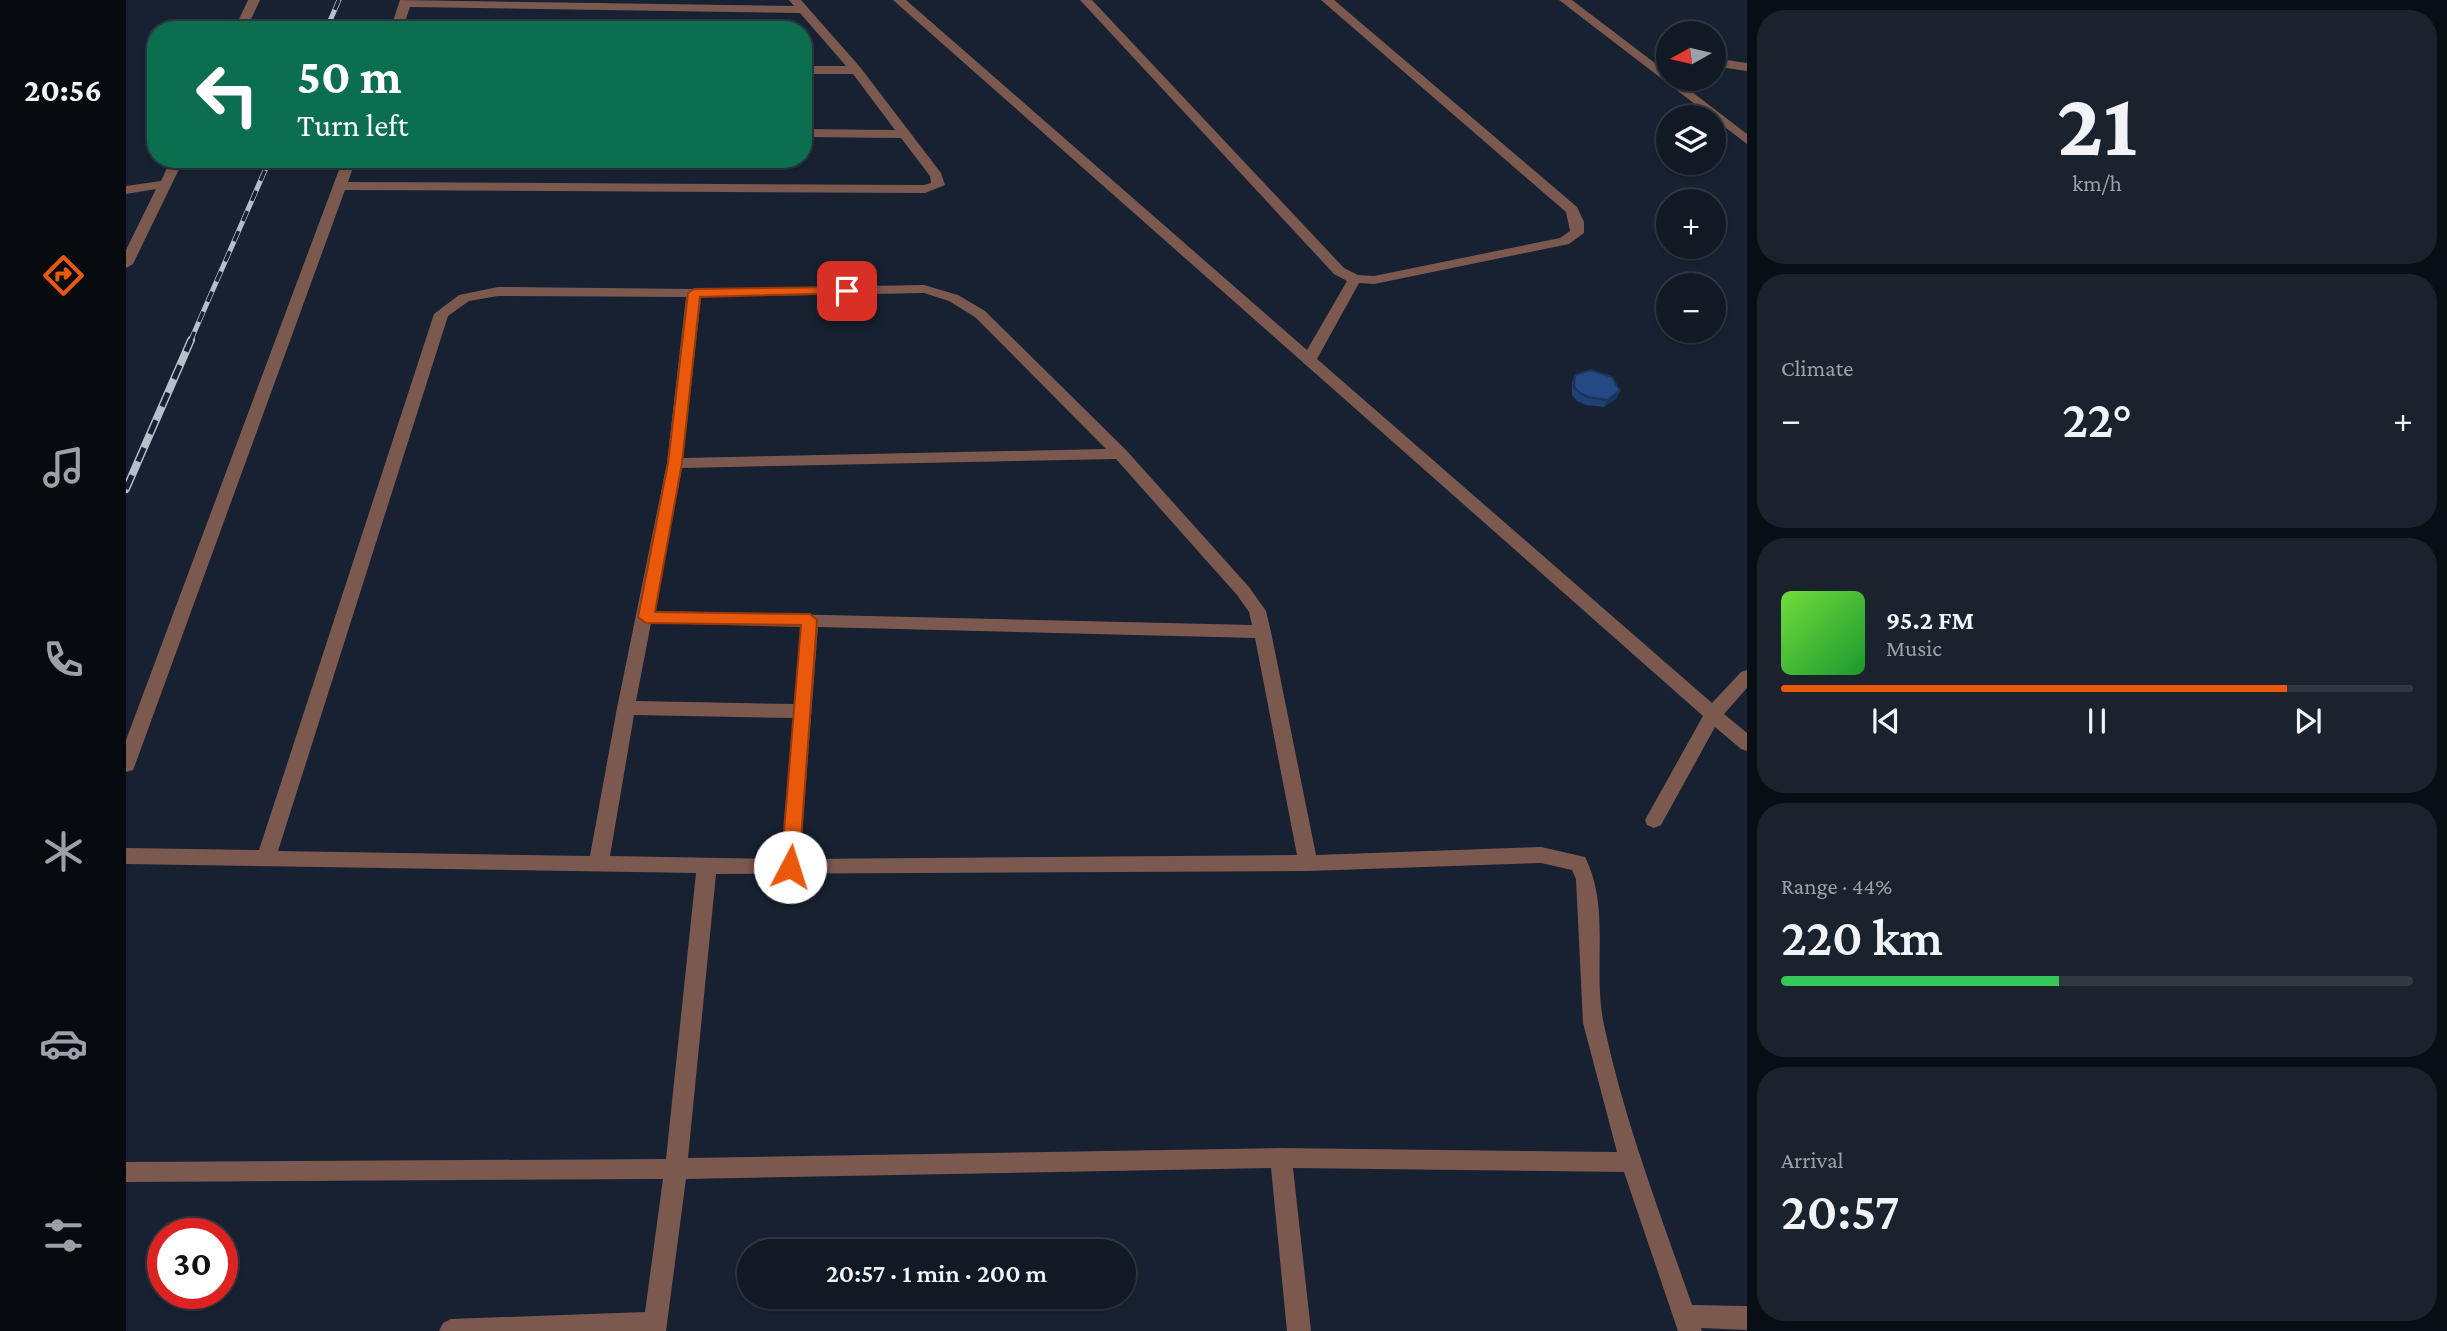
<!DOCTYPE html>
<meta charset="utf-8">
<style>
body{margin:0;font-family:"Crimson Pro",serif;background:#1a222d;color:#f1f3f6;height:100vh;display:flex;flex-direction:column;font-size:26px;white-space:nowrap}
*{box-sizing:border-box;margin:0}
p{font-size:23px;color:#9ca0a7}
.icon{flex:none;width:38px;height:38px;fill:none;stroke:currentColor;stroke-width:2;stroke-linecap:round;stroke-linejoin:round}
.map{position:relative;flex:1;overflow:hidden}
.drawer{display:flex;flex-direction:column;gap:10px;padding:10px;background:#090e14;width:700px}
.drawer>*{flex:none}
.hud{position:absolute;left:21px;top:21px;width:665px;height:147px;border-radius:28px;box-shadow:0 2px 5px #0004,0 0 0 2px #303842;background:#0b6e4f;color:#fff;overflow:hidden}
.needle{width:46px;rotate:262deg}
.fabs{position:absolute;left:1530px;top:21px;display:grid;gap:14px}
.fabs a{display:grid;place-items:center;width:70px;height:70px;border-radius:50%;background:#111925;box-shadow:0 2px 5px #0004,0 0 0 2px #303842;font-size:35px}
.speed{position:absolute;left:21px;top:1218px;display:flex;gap:14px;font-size:35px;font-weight:700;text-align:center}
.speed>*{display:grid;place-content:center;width:91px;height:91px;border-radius:50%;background:#111925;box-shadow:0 2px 5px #0004,0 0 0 2px #303842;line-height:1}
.speed .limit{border:10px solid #d22;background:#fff;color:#111}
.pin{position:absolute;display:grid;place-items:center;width:60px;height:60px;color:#fff;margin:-30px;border-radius:14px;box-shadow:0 4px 10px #0006}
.me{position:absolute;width:77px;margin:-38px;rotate:5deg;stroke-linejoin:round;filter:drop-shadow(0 0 5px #0008)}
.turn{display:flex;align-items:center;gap:24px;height:147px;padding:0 35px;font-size:32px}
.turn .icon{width:91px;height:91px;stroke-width:2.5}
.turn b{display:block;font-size:49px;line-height:60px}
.big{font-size:52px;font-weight:600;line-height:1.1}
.drawer .widget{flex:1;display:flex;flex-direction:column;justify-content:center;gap:10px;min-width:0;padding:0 24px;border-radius:28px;background:#1a222d}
.drawer .dial{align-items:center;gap:0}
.dial b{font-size:91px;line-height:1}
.song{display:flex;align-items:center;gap:21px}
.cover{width:84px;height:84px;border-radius:10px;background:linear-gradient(135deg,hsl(100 70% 55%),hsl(130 70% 35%))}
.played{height:7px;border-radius:4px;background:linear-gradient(90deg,#ea580c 80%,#303842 80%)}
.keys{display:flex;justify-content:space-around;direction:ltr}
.heat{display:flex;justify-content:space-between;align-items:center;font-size:38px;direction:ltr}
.charge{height:10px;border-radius:5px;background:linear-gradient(90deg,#34c759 44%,#303842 0)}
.trip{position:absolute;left:611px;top:1239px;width:399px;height:70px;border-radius:35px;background:#111925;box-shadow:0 2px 5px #0004,0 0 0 2px #303842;font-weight:600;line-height:70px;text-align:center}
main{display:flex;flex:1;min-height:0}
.menu{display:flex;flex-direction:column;width:126px;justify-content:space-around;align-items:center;background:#070a0f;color:#9ca0a7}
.menu .icon{width:49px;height:49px}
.menu .selected{color:#ea580c}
.menu b{font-size:32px;color:#f1f3f6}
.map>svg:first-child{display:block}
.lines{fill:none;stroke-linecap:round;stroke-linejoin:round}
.lane{fill:#7b594f;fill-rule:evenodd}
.street{fill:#7b594f;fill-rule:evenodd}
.rail-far1-casing{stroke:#b6bec9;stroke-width:5}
.rail-casing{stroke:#b6bec9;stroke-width:8}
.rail-far1{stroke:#172131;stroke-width:3.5;stroke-dasharray:11;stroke-linecap:butt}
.rail{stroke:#172131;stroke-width:5;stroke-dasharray:15;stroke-linecap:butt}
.wall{fill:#203f72}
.shaded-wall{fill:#1a335c}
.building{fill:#254984;stroke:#1a335c;stroke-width:2}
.route{fill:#ea580c;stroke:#983908;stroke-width:2}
</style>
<main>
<nav class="menu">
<b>20:56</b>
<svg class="icon selected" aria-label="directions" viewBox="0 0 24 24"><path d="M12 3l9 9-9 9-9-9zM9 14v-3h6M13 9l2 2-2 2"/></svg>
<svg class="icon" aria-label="music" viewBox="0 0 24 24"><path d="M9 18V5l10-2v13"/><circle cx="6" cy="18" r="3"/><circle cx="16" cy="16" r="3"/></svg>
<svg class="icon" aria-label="phone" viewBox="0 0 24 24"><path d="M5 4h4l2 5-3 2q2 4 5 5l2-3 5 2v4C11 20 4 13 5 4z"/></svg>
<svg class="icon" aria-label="climate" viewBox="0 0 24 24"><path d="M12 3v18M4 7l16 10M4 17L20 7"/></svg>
<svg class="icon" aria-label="car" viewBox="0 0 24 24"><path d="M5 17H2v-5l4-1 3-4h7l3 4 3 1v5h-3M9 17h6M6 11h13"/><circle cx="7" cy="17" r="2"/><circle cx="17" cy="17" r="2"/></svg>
<svg class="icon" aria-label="filters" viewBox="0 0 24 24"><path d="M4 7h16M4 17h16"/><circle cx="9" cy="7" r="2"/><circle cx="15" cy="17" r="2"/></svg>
</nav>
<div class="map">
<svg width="1621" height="1331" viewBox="0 0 1621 1331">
<rect width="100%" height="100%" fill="#172131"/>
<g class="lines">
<!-- lane -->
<g class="lane">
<polygon points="767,0 780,0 1181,350 1221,281 1208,274 954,0 966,0 1218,268 1232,275 1248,276 1434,238 1444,231 1440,212 1195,0 1208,0 1451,207 1458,222 1458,233 1443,244 1248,284 1233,283 1191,359 1586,703 1615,672 1621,670 1621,688 1598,714 1621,733 1621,751 1615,749 1589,727 1535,825 1528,828 1521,825 1519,820 1577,716"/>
<polygon points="1433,0 1446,0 1542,73 1542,79 1549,79 1621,134 1621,144"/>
<polygon points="1587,58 1621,63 1621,71 1587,66"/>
</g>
<!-- street -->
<g class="street">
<polygon points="122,0 134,0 120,30 108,30"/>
<polygon points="274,0 668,6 663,0 675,0 734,67 815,173 819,185 799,193 219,190 9,765 7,770 0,772 0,740 217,159 230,159 222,182 798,185 805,183 804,176 775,138 677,137 677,129 769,130 727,74 677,74 677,66 720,66 674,13 284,7 276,30 264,30"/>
<polygon points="45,159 58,159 7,264 0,268 0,250 30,189 0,194 0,186 35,181"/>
<path d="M798,285L832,295L859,311L1000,450L1123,587L1140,611L1145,632L1190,855L1415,847L1459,857C1485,908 1466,970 1478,1025C1498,1120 1534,1213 1566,1305L1621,1306V1330L1575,1328L1576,1331H1552L1498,1172L1167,1168L1185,1331H1161L1145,1168L560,1179L540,1331H313L317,1323L325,1319L519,1312L537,1179L0,1182V1162L540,1159L570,873L0,864V848L133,850L308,314L333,295L372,287L568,289ZM798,293L823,301L849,317L980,449L557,458L575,297ZM372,296L560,297L541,463L491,708L464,856L152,851L322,316L343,301ZM990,459L1111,595L1123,612L1126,625L528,611L556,468ZM525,623L675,627L668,704L510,701ZM692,627L1129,638L1171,855L674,859ZM508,715L667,718L655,859L484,856ZM1415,863L1446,870L1450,879L1457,1023L1491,1152L1155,1148L562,1158L590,874L1182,871Z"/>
</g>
<defs>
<g id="rail-far1">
<polyline points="200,30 213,0"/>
<polyline points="64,342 144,159"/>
</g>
<polyline id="rail" points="0,489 65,340"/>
</defs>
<!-- rail-far1 casing -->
<use href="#rail-far1" class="rail-far1-casing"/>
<!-- rail casing -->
<use href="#rail" class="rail-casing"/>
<!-- rail-far1 -->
<use href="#rail-far1" class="rail-far1"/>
<!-- rail -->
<use href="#rail" class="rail"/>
</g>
<!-- wall -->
<polygon class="wall" points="1449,375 1491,398 1478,407 1460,405 1451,401 1446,395 1446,383"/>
<!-- shaded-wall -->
<polygon class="shaded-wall" points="1494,391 1491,398 1478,407 1481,400"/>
<!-- building -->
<polygon class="building" points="1465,370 1486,377 1494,391 1481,400 1462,397 1454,393 1448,387 1449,375"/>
<!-- route -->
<polygon class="route" points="721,287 726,288 726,293 574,297 556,463 529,612 684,614 691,620 673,867 670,872 664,874 658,872 655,867 675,625 520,623 512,617 542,463 562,293 568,289"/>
</svg>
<div class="fabs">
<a><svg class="needle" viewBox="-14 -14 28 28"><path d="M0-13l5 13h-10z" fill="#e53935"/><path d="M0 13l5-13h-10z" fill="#9ca0a7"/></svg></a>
<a><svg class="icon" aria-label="layers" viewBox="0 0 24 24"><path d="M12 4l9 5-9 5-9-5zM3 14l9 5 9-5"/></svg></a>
<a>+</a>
<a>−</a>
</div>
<div class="speed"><div class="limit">30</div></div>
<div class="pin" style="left:721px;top:291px;background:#d93025"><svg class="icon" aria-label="arrive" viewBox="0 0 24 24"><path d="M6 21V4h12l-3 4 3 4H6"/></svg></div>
<svg class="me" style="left:664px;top:867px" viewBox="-20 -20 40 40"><circle r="19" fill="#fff"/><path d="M0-13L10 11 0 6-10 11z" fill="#ea580c"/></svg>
<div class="trip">20:57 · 1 min · 200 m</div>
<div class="hud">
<div class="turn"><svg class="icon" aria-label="left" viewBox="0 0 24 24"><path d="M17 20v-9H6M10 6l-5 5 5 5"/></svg><div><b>50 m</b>Turn left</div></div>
</div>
</div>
<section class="drawer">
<div class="widget dial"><b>21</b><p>km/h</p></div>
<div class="widget"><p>Climate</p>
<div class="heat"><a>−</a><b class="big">22°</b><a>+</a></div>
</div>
<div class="widget">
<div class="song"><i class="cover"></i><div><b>95.2 FM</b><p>Music</p></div></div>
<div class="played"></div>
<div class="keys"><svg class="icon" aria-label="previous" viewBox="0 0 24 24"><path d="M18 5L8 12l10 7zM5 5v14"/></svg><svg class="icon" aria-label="pause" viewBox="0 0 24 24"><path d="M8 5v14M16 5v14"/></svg><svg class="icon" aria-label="next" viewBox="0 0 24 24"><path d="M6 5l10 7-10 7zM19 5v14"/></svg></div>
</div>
<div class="widget"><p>Range · 44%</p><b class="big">220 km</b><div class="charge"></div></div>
<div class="widget"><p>Arrival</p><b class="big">20:57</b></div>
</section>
</main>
